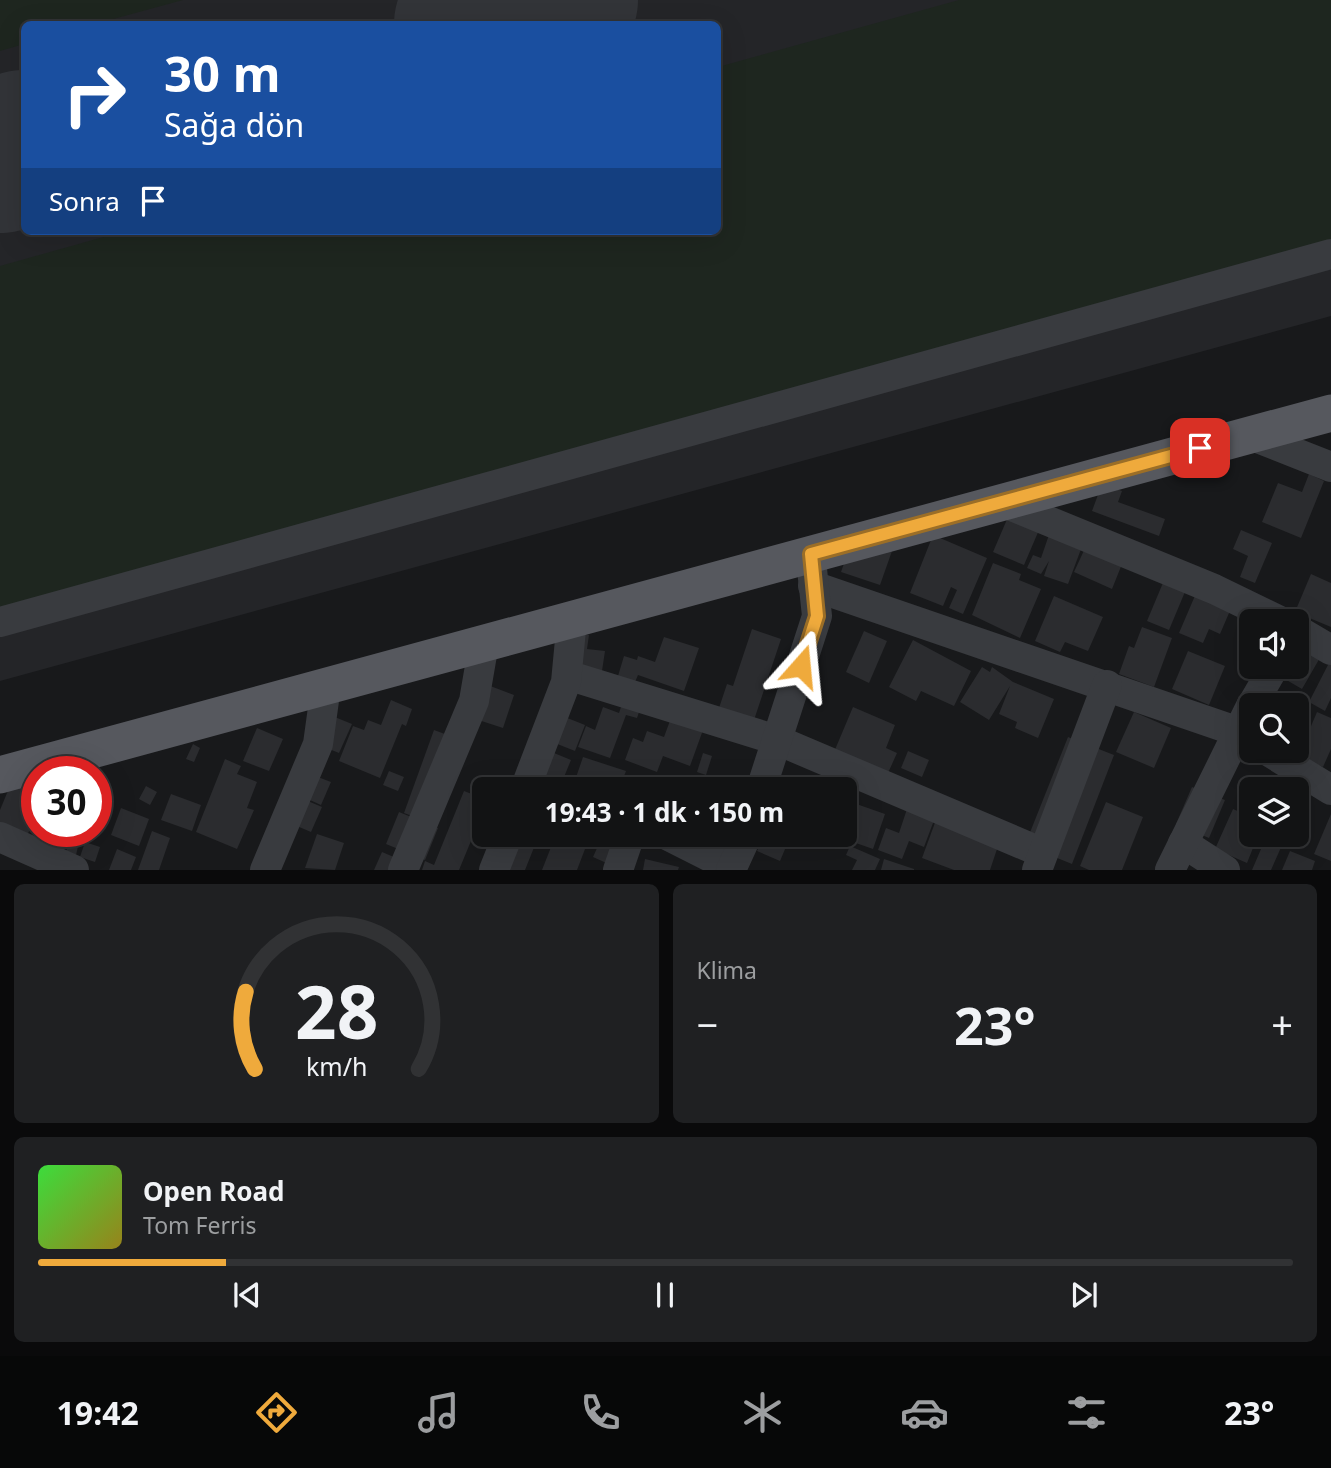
<!DOCTYPE html>
<html lang="tr">
<meta charset="utf-8">
<style>
body{margin:0;font-family:"Noto Sans",sans-serif;background:#1f2022;color:#f1f3f6;height:100vh;display:flex;flex-direction:column;font-size:26px;white-space:nowrap}
*{box-sizing:border-box;margin:0}
p{font-size:23px;color:#9c9ea0}
.icon{flex:none;width:38px;height:38px;fill:none;stroke:currentColor;stroke-width:2;stroke-linecap:round;stroke-linejoin:round}
.map{position:relative;height:870px;overflow:hidden}
.drawer{display:flex;flex-direction:column;gap:14px;padding:14px;background:#0a0a0b;flex:1}
.drawer>*{flex:none}
.hud{position:absolute;left:21px;top:21px;width:700px;height:214px;border-radius:10px;box-shadow:0 7px 28px #0002,0 0 0 2px #313234;background:#1a4fa0;color:#fff;overflow:hidden}
.tools{position:absolute;left:1239px;top:609px;display:grid;gap:14px}
.tools a{display:grid;place-items:center;width:70px;height:70px;border-radius:10px;background:#121314;box-shadow:0 7px 28px #0002,0 0 0 2px #313234;font-size:35px}
.speed{position:absolute;left:21px;top:756px;display:flex;gap:14px;font-size:35px;font-weight:700;text-align:center}
.speed>*{display:grid;place-content:center;width:91px;height:91px;border-radius:50%;background:#121314;box-shadow:0 7px 28px #0002,0 0 0 2px #313234;line-height:1}
.speed .limit{border:10px solid #d22;background:#fff;color:#111}
.pin{position:absolute;display:grid;place-items:center;width:60px;height:60px;color:#fff;margin:-30px;border-radius:14px;box-shadow:0 4px 10px #0006}
.me{position:absolute;width:77px;margin:-38px;rotate:18deg;stroke-linejoin:round;filter:drop-shadow(0 0 5px #0008)}
.turn{display:flex;align-items:center;gap:24px;height:147px;padding:0 28px;font-size:32px}
.turn .icon{width:91px;height:91px;stroke-width:2.5}
.turn b{display:block;font-size:49px;line-height:60px}
.then{display:flex;align-items:center;height:66px;padding:0 28px;background:#0003;gap:14px;font-size:26px}
.big{font-size:52px;font-weight:700;line-height:1.1}
.drawer .widget{flex:1;display:flex;flex-direction:column;justify-content:center;gap:10px;min-width:0;padding:0 24px;border-radius:10px;background:#1f2022}
.drawer .dial{align-items:center;gap:0}
.dial svg{height:182px;overflow:visible;fill:none;stroke:#313234;stroke-width:7;stroke-linecap:round;text-anchor:middle}
.dial text{fill:#f1f3f6;stroke:none}
.song{display:flex;align-items:center;gap:21px}
.cover{width:84px;height:84px;border-radius:10px;background:linear-gradient(135deg,hsl(120 70% 55%),hsl(50 70% 35%))}
.played{height:7px;border-radius:4px;background:linear-gradient(90deg,#efaa3c 15%,#313234 15%)}
.keys{display:flex;justify-content:space-around;direction:ltr}
.heat{display:flex;justify-content:space-between;align-items:center;font-size:38px;direction:ltr}
.drawer .tiles{flex:1;display:grid;gap:14px;grid-template-columns:1fr 1fr}
.widget:last-child{grid-column:span 2}
.trip{position:absolute;left:472px;top:777px;width:385px;height:70px;border-radius:10px;background:#121314;box-shadow:0 7px 28px #0002,0 0 0 2px #313234;font-weight:700;line-height:70px;text-align:center}
.tabs{display:flex;height:112px;justify-content:space-around;align-items:center;background:#070808;color:#9c9ea0}
.tabs .icon{width:49px;height:49px}
.tabs .on{color:#efaa3c}
.tabs b{font-size:32px;color:#f1f3f6}
.map>svg:first-child{display:block}
.built{fill:#242528;fill-rule:evenodd}
.green{fill:#1e261f}
.lines{fill:none;stroke-linecap:round;stroke-linejoin:round}
.runway{stroke:#323438;stroke-width:156}
.building{fill:#2b2c2f}
.minor{stroke:#393b3f;stroke-width:30}
.major{stroke:#56585e;stroke-width:37}
.route-casing{stroke:#9b6e27;stroke-width:18}
.route{stroke:#efaa3c;stroke-width:12}
</style>
<div class="map">
<svg width="1331" height="870" viewBox="0 0 1331 870">
<rect width="100%" height="100%" fill="#18191b"/>
<!-- built -->
<path class="built" d="M0,0H1331V316L0,681ZM24,24H718V231H24Z"/>
<!-- green -->
<g class="green">
<polygon points="0,0 183,0 95,24 24,24 24,44 0,51"/>
<polygon points="959,0 1331,0 1331,240 0,613 0,266 125,231 718,231 718,67"/>
</g>
<g class="lines">
<!-- runway -->
<g class="runway">
<polyline points="472,24 560,0"/>
<polyline points="0,155 24,148"/>
</g>
</g>
<!-- building -->
<g class="building">
<polygon points="1309,474 1324,481 1301,538 1262,522 1278,483 1302,492"/>
<polygon points="1102,484 1122,491 1118,502 1165,519 1159,536 1092,511"/>
<polygon points="1008,517 1039,530 1024,565 993,552"/>
<polygon points="1051,529 1084,541 1068,584 1044,576 1049,561 1041,574 1027,568 1033,555 1041,558"/>
<polygon points="1241,530 1272,543 1255,583 1240,577 1248,556 1233,549"/>
<polygon points="933,535 987,558 963,614 949,608 957,590 951,587 943,606 910,593"/>
<polygon points="853,538 892,551 880,585 841,572"/>
<polygon points="1087,544 1124,559 1112,589 1074,572"/>
<polygon points="993,563 1021,574 1019,580 1041,589 1020,638 972,615"/>
<polygon points="1311,574 1331,583 1331,627 1295,612"/>
<polygon points="1165,578 1187,587 1169,630 1147,621"/>
<polygon points="1197,591 1232,606 1220,634 1209,629 1203,643 1179,633"/>
<polygon points="1054,596 1103,617 1088,651 1065,642 1060,652 1035,641"/>
<polygon points="1142,627 1172,638 1154,687 1119,674 1129,646 1134,648"/>
<polygon points="752,629 781,639 754,720 719,708 727,684 733,686"/>
<polygon points="864,631 887,641 869,683 846,672"/>
<polygon points="575,633 589,635 587,649 605,651 602,671 570,664"/>
<polygon points="664,637 699,648 684,691 638,675 635,682 618,676 624,656 637,660 638,656 655,662"/>
<polygon points="913,640 971,671 954,706 921,691 916,701 889,687"/>
<polygon points="1297,642 1321,656 1302,689 1264,667 1297,667"/>
<polygon points="1188,651 1225,666 1209,705 1172,689"/>
<polygon points="1331,659 1331,698 1325,711 1309,702"/>
<polygon points="982,667 990,672 992,667 1013,682 1054,699 1038,738 1015,728 1017,722 999,714 1010,686 989,720 960,702"/>
<polygon points="472,679 514,695 503,728 460,714"/>
<polygon points="1284,695 1311,710 1297,736 1297,705 1279,705"/>
<polygon points="391,700 412,709 406,726 402,724 380,778 339,761 353,726 364,730 368,720 381,725"/>
<polygon points="623,701 641,706 637,718 626,715 610,758 578,747 586,726 595,730 603,707 619,713"/>
<polygon points="853,707 895,725 886,748 897,753 888,773 834,752"/>
<polygon points="542,708 585,725 575,751 532,734"/>
<polygon points="320,711 352,724 339,753 307,740"/>
<polygon points="1134,712 1171,728 1154,768 1116,752"/>
<polygon points="1317,712 1331,718 1331,749 1323,767 1298,757"/>
<polygon points="671,718 703,730 690,766 663,756 657,772 625,760 633,738 643,742 647,731 664,737"/>
<polygon points="257,728 283,739 269,771 243,761"/>
<polygon points="434,730 453,737 434,824 404,813"/>
<polygon points="1068,737 1114,755 1072,864 1025,845"/>
<polygon points="193,744 200,748 194,762 186,759"/>
<polygon points="537,746 571,760 559,789 524,775"/>
<polygon points="908,751 929,760 922,777 901,768"/>
<polygon points="703,753 712,756 706,775 697,772"/>
<polygon points="583,757 626,771 619,789 572,789"/>
<polygon points="225,759 241,766 237,774 257,782 247,808 254,810 237,849 196,832"/>
<polygon points="389,771 404,777 398,791 383,785"/>
<polygon points="310,774 331,782 321,805 301,796"/>
<polygon points="628,776 645,782 642,789 624,789"/>
<polygon points="12,781 37,791 37,813 26,838 0,828 0,810"/>
<polygon points="146,786 157,792 150,805 139,799"/>
<polygon points="1192,787 1225,800 1209,838 1176,824"/>
<polygon points="464,791 485,799 485,807 459,870 422,870 425,861 434,865"/>
<polygon points="289,793 322,807 311,832 278,818"/>
<polygon points="171,794 201,805 192,831 161,820"/>
<polygon points="911,797 939,807 924,847 909,841 902,859 878,850 886,828 899,833"/>
<polygon points="845,800 885,814 873,849 833,835 845,835"/>
<polygon points="1106,802 1143,817 1122,870 1089,870 1080,866"/>
<polygon points="121,808 149,819 139,846 111,835"/>
<polygon points="1233,809 1251,817 1251,836 1286,836 1271,870 1252,870 1264,842 1257,838 1247,863 1215,849"/>
<polygon points="399,812 438,828 425,860 386,844"/>
<polygon points="1331,814 1331,861 1314,854"/>
<polygon points="936,820 1002,834 990,870 954,870 922,858"/>
<polygon points="152,831 170,838 159,870 138,870"/>
<polygon points="71,832 81,834 76,855 66,852"/>
<polygon points="317,834 344,843 335,870 305,868"/>
<polygon points="495,835 539,835 525,870 481,870"/>
<polygon points="565,835 587,835 583,845 564,838"/>
<polygon points="603,835 644,835 622,870 593,857"/>
<polygon points="764,835 791,835 780,861 757,851"/>
<polygon points="555,837 585,849 577,870 542,870"/>
<polygon points="85,842 100,847 95,862 80,857"/>
<polygon points="850,846 880,859 875,870 852,870 857,860 846,855"/>
<polygon points="117,849 136,857 131,870 109,870"/>
<polygon points="1290,851 1315,861 1312,870 1282,870"/>
<polygon points="382,852 415,866 413,870 374,870"/>
<polygon points="645,859 679,867 678,870 643,870"/>
<polygon points="884,859 914,869 914,870 881,870"/>
</g>
<g class="lines">
<!-- minor -->
<g class="minor">
<polyline points="1250,435 1331,467"/>
<polyline points="1002,502 1214,589 1280,621"/>
<polyline points="813,586 1236,731 1251,741"/>
<polyline points="0,622 1331,254"/>
<polyline points="1297,630 1331,650"/>
<polyline points="567,675 777,740 1043,853"/>
<polyline points="1252,705 1274,667"/>
<polyline points="1268,751 1331,790"/>
<polyline points="525,789 566,682 572,619"/>
<polyline points="761,789 817,616 812,569"/>
<polyline points="667,835 732,868"/>
<polyline points="0,837 74,870"/>
<polyline points="1183,843 1225,870"/>
<polyline points="265,870 318,744 326,686"/>
<polyline points="403,870 474,701 484,643"/>
<polyline points="494,870 508,835"/>
<polyline points="618,870 630,835"/>
<polyline points="731,870 747,835"/>
<polyline points="1037,870 1107,685"/>
<polyline points="1170,870 1251,706"/>
</g>
<!-- major -->
<polyline class="major" points="0,775 1331,413"/>
</g>
<g class="lines">
<defs>
<polyline id="route" points="801,666 817,616 811,554 1200,448"/>
</defs>
<!-- route casing -->
<use href="#route" class="route-casing"/>
<!-- route -->
<use href="#route" class="route"/>
</g>
</svg>
<div class="tools">
<a><svg class="icon" aria-label="sound" viewBox="0 0 24 24"><path d="M4 9h4l5-4v14l-5-4H4zM17 9q2 3 0 6"/></svg></a>
<a><svg class="icon" aria-label="search" viewBox="0 0 24 24"><circle cx="10" cy="10" r="6"/><path d="M15 15l6 6"/></svg></a>
<a><svg class="icon" aria-label="layers" viewBox="0 0 24 24"><path d="M12 4l9 5-9 5-9-5zM3 14l9 5 9-5"/></svg></a>
</div>
<div class="speed"><div class="limit">30</div></div>
<div class="pin" style="left:1200px;top:448px;background:#d93025"><svg class="icon" aria-label="arrive" viewBox="0 0 24 24"><path d="M6 21V4h12l-3 4 3 4H6"/></svg></div>
<svg class="me" style="left:801px;top:666px" viewBox="-20 -20 40 40"><path d="M0-17L14 15 0 8-14 15z" fill="#efaa3c" stroke="#fff" stroke-width="4"/></svg>
<div class="trip">19:43 · 1 dk · 150 m</div>
<div class="hud">
<div class="turn"><svg class="icon" aria-label="right" viewBox="0 0 24 24"><path d="M7 20v-9h11M14 6l5 5-5 5"/></svg><div><b>30 m</b>Sağa dön</div></div>
<div class="then">Sonra<svg class="icon" aria-label="arrive" viewBox="0 0 24 24"><path d="M6 21V4h12l-3 4 3 4H6"/></svg></div>
</div>
</div>
<section class="drawer">
<div class="tiles">
<div class="widget dial"><svg viewBox="0 0 100 80">
<path d="M14 69A42 42 0 1 1 86 69"/>
<path d="M14 69A42 42 0 0 1 10 35" stroke="#efaa3c"/>
<text x="50" y="56" font-size="32" font-weight="700">28</text>
<text x="50" y="72" font-size="11">km/h</text>
</svg></div>
<div class="widget"><p>Klima</p>
<div class="heat"><a>−</a><b class="big">23°</b><a>+</a></div>
</div>
<div class="widget">
<div class="song"><i class="cover"></i><div><b>Open Road</b><p>Tom Ferris</p></div></div>
<div class="played"></div>
<div class="keys"><svg class="icon" aria-label="previous" viewBox="0 0 24 24"><path d="M18 5L8 12l10 7zM5 5v14"/></svg><svg class="icon" aria-label="pause" viewBox="0 0 24 24"><path d="M8 5v14M16 5v14"/></svg><svg class="icon" aria-label="next" viewBox="0 0 24 24"><path d="M6 5l10 7-10 7zM19 5v14"/></svg></div>
</div>
</div>
</section>
<nav class="tabs">
<b>19:42</b>
<svg class="icon on" aria-label="directions" viewBox="0 0 24 24"><path d="M12 3l9 9-9 9-9-9zM9 14v-3h6M13 9l2 2-2 2"/></svg>
<svg class="icon" aria-label="music" viewBox="0 0 24 24"><path d="M9 18V5l10-2v13"/><circle cx="6" cy="18" r="3"/><circle cx="16" cy="16" r="3"/></svg>
<svg class="icon" aria-label="phone" viewBox="0 0 24 24"><path d="M5 4h4l2 5-3 2q2 4 5 5l2-3 5 2v4C11 20 4 13 5 4z"/></svg>
<svg class="icon" aria-label="climate" viewBox="0 0 24 24"><path d="M12 3v18M4 7l16 10M4 17L20 7"/></svg>
<svg class="icon" aria-label="car" viewBox="0 0 24 24"><path d="M5 17H2v-5l4-1 3-4h7l3 4 3 1v5h-3M9 17h6M6 11h13"/><circle cx="7" cy="17" r="2"/><circle cx="17" cy="17" r="2"/></svg>
<svg class="icon" aria-label="filters" viewBox="0 0 24 24"><path d="M4 7h16M4 17h16"/><circle cx="9" cy="7" r="2"/><circle cx="15" cy="17" r="2"/></svg>
<b>23°</b>
</nav>
